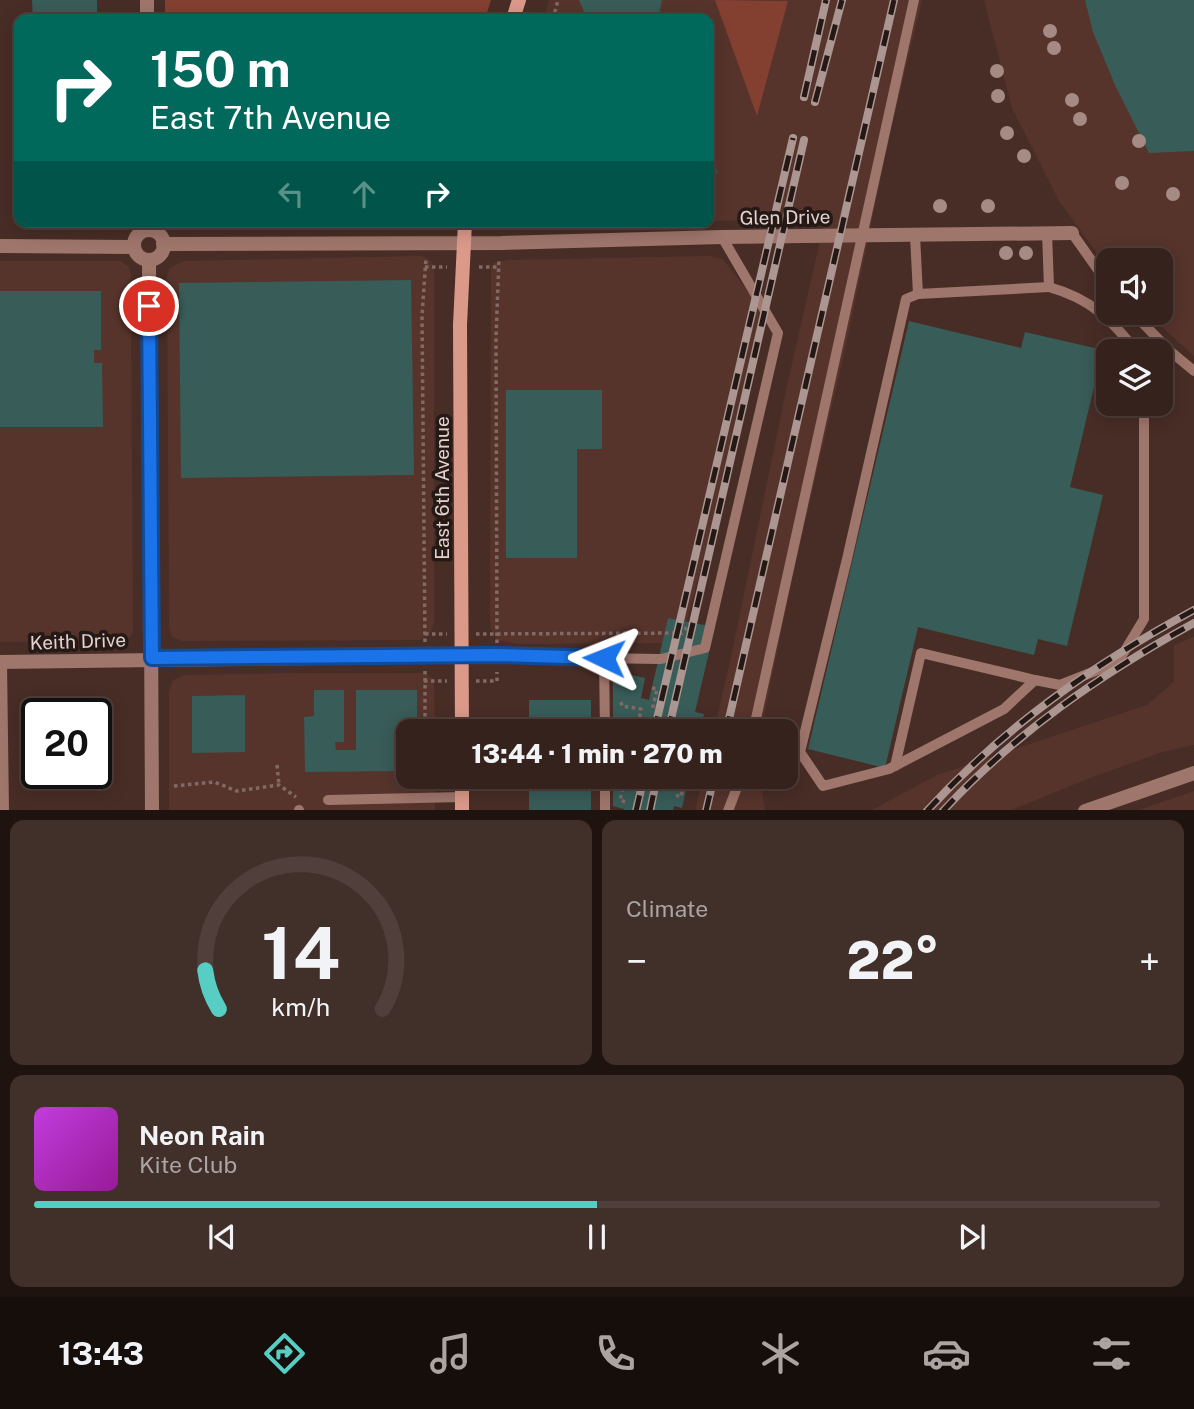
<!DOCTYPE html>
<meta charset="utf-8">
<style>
body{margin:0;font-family:"Public Sans",sans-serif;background:#412f29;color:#f1f3f6;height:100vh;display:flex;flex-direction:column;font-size:26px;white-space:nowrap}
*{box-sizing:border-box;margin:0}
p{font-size:23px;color:#aaa4a3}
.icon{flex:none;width:38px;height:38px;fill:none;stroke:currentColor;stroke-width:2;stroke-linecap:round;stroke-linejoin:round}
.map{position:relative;height:810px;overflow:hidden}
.panel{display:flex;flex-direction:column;gap:10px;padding:10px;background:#1e130f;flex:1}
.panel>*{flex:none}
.banner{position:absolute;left:14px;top:14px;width:700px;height:214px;border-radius:14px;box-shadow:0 4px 18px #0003,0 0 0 2px #503f3b;background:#00695c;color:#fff;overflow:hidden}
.fabs{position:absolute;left:1096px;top:248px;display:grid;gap:14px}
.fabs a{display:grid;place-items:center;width:77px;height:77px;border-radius:14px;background:#36221c;box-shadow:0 4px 18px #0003,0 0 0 2px #503f3b;font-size:35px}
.speed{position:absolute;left:21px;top:698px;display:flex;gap:14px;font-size:35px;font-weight:700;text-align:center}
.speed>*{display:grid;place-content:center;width:91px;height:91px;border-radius:50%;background:#36221c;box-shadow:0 4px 18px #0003,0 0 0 2px #503f3b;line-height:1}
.speed .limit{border:4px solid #111;border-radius:10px;background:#fff;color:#111}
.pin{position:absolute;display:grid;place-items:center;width:60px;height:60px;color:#fff;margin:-30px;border:4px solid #fff;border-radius:50%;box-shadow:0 2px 7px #0007}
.me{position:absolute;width:77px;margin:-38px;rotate:272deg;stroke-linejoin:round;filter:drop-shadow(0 0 5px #0008)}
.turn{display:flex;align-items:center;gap:24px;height:147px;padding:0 21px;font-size:32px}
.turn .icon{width:91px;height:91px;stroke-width:2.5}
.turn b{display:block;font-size:49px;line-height:60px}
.lanes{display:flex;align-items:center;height:66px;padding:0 21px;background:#0003;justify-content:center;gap:35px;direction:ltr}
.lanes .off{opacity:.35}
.big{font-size:52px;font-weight:800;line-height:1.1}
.panel .card{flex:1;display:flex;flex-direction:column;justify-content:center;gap:10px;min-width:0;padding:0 24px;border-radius:14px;background:#412f29}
.panel .dial{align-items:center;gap:0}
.dial svg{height:182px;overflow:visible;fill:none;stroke:#503f3b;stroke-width:7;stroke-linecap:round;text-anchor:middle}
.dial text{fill:#f1f3f6;stroke:none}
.song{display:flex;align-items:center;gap:21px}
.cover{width:84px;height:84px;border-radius:10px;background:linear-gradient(135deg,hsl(290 70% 55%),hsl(300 70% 35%))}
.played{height:7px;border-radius:4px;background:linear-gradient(90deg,#56cec3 50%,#503f3b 50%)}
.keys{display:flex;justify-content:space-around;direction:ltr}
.heat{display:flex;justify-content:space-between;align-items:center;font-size:38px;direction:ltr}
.panel .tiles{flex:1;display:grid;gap:10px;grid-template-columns:1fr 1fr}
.card:last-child{grid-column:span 2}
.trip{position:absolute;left:396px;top:719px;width:402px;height:70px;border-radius:14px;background:#36221c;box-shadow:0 4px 18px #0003,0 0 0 2px #503f3b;font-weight:800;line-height:70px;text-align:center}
.menu{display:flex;height:112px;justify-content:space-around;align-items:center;background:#160e0b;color:#aaa4a3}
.menu .icon{width:49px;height:49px}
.menu .current{color:#56cec3}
.menu b{font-size:32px;color:#f1f3f6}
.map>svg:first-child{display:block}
.built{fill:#56342c}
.green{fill:#833f30}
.building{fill:#385c58}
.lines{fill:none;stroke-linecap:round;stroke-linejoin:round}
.path{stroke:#826a64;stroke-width:3.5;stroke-dasharray:3.5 3.5;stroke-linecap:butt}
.service{stroke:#9f766c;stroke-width:10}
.minor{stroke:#9f766c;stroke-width:14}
.secondary{stroke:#db998a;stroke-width:14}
.rail-casing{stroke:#ab9691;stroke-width:8}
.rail{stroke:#251916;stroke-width:5;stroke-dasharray:16;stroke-linecap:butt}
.tree{fill:#a68b85}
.route-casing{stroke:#114b97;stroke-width:18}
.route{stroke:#1a73e8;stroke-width:12}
.labels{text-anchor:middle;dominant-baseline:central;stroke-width:7;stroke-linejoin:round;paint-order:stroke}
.street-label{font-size:19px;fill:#e3d1cd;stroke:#251916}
</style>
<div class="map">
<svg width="1194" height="811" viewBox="0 0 1194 811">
<rect width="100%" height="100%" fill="#482d26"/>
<!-- built -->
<g class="built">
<polygon points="549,0 922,0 889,138 845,350 791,583 761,731 714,731 731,657 787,386 825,219 709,221 709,19 544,19"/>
<polygon points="984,0 1194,0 1194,356 1146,313 1160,313 1160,261 1108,261 1108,268 1059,201 1012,108"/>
<polygon points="421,256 430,260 434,267 434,624 430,634 420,640 182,641 172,637 169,627 167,276 170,268 183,261"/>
<polygon points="710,256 722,259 730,268 767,317 681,643 518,644 497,640 491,629 490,623 491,267 494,263 508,260"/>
<polygon points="0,261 120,261 128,266 131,273 133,631 130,637 123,641 0,642"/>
<polygon points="1194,637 1194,745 1162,752 1090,778 1011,810 872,810 937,775 1147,705 1174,682 1174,645"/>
<polygon points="302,673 425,673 432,678 434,681 435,731 408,732 408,777 435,777 435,810 169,811 169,691 173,680 185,675"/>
<polygon points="703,777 760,777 765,810 695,811"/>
<polygon points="1194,791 1194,810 1139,810"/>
</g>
<!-- green -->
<g class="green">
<polygon points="165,0 491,0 485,19 165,19"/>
<polygon points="715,0 788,1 757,116"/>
<polygon points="167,222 436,222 422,228 204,227 199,230 176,230"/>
</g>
<!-- building -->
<g class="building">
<polygon points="32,0 97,0 97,19 33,19"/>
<polygon points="579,0 662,0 658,19 587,19"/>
<polygon points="1085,0 1194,0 1194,151 1149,153 1115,85 1093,32"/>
<polygon points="709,149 718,173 709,177"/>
<polygon points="411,280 414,475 181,478 179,283"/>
<polygon points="0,291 101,291 101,350 94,350 94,363 102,363 103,427 0,427"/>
<polygon points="909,321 1021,348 1025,332 1103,350 1070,487 1103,495 1067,646 1038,639 1034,655 918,627 885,768 808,749"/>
<polygon points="506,390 602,390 602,449 577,449 577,558 506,558"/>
<polygon points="668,618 715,627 695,712 704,714 700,732 613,732 613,671 645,678 641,698 649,700"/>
<polygon points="314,690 344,690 344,742 335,742 336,750 356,750 356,690 417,690 417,732 408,732 408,771 305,772 304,717 314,716"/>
<polygon points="245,695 245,752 192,753 192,696"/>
<rect x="529" y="700" width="62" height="32"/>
<polygon points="32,707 74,707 74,714 37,714 37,734 32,734"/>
<polygon points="96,714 104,714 105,788 66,788 66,781 45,781 45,774 96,774"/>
<rect x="529" y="777" width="62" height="34"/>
<polygon points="613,777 689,777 682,808 674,806 673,811 623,811 624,809 613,806"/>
</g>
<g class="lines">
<!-- path -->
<g class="path">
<polyline points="553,19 558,0"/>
<polyline points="425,267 447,267"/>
<polyline points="479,267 498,267"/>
<polyline points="425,634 447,634"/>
<polyline points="476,634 682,633 695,618"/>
<polyline points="425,642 422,316 426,258"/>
<polyline points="497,643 496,338 499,259"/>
<polyline points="425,671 425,732"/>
<polyline points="424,681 447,681"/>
<polyline points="476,681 497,681 497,672"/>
<polyline points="652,688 657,689 652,711"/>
<polyline points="621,702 622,706 641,709 637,732"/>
<polyline points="695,732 697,722"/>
<polyline points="277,765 279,785"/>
<polyline points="174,786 214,782 237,791 279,785 296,797"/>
<polyline points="676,795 681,797 685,777"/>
<polyline points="625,802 620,800 626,777"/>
</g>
<!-- service -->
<g class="service">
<path d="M1047,233L1049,287C1091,299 1110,318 1137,352"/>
<polyline points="1072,233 1108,284"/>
<polyline points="915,236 918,294"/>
<polyline points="1049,287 918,294 906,299 847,559 800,752 823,786 889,769 1004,709 1035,680 1060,685 1118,662 1144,619 1144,404"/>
<polyline points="1133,313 1170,351 1194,371"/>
<polyline points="462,656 661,659 705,648 778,333 722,237"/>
<polyline points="604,658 605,732"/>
<polyline points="2,662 4,811"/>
<polyline points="753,732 914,0"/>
<polyline points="895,766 921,653 1035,680"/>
<polyline points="605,777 605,811"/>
<polyline points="328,800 462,797"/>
<polyline points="299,810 299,811"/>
<polyline points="728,811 741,777"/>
</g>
<!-- minor -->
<g class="minor">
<polyline points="147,0 147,19"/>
<circle cx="149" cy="245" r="15"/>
<polyline points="163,244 501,243 722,237 1072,233"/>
<polyline points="0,246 134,247"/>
<polyline points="149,260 152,811"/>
<polyline points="0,662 462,656"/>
<polyline points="1085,811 1194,773"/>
</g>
<!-- secondary -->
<g class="secondary">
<polyline points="513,19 519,0"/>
<polyline points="462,732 460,325 465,222"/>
<polyline points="462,777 462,811"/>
</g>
<defs>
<g id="rail">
<polyline points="804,97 826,0"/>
<polyline points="815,102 842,0"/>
<polyline points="654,732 793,138"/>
<polyline points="668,732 804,140"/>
<polyline points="726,732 894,0"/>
<polyline points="636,811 644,777"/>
<polyline points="650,811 657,777"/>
<polyline points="706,811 714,777"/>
<path d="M927,811C1004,727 1094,664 1194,610"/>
<path d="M943,811C1015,733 1101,674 1194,623"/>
</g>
</defs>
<!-- rail casing -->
<use href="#rail" class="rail-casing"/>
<!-- rail -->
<use href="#rail" class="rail"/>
</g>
<!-- trees -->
<g class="tree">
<circle cx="1050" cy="31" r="7"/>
<circle cx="1054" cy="48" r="7"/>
<circle cx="997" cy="71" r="7"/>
<circle cx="998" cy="96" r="7"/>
<circle cx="1072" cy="100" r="7"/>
<circle cx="1080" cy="119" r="7"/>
<circle cx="1007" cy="133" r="7"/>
<circle cx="1139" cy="141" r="7"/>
<circle cx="1024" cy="156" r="7"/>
<circle cx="1122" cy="183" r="7"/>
<circle cx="1173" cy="194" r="7"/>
<circle cx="940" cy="206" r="7"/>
<circle cx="988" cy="206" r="7"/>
<circle cx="1006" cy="253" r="7"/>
<circle cx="1026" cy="253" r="7"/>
</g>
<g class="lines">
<defs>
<polyline id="route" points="149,306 152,658 497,655 604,658"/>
</defs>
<!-- route casing -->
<use href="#route" class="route-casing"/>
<!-- route -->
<use href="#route" class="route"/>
</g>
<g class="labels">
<!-- street labels -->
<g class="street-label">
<text transform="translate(785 217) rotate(-1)">Glen Drive</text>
<text transform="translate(442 488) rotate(-90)">East 6th Avenue</text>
<text transform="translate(78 641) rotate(-2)">Keith Drive</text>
</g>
</g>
</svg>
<div class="fabs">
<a><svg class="icon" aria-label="sound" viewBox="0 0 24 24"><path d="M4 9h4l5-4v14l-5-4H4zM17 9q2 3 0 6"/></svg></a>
<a><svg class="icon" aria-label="layers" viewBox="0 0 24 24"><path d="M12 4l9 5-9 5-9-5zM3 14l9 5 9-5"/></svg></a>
</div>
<div class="speed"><div class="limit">20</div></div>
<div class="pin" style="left:149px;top:306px;background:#d93025"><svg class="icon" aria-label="arrive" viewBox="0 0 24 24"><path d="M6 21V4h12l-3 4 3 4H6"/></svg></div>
<svg class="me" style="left:604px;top:658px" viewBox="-20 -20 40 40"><path d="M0-17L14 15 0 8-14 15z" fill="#1a73e8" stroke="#fff" stroke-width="4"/></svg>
<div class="trip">13:44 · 1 min · 270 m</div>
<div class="banner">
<div class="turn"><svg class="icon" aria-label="right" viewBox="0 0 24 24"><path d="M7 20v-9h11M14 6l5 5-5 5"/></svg><div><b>150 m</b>East 7th Avenue</div></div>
<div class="lanes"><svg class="icon off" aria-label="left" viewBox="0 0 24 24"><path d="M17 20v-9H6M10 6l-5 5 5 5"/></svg><svg class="icon off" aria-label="ahead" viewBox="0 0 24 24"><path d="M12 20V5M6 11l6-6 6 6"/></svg><svg class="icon" aria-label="right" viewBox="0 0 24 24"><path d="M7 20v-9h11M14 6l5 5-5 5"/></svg></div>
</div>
</div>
<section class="panel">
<div class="tiles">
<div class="card dial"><svg viewBox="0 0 100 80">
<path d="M14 69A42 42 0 1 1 86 69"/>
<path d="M14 69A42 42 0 0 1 8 52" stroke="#56cec3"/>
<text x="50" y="56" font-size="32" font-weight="700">14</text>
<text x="50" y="72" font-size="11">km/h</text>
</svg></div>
<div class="card"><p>Climate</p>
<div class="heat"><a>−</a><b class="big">22°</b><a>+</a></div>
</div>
<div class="card">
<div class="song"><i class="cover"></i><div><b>Neon Rain</b><p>Kite Club</p></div></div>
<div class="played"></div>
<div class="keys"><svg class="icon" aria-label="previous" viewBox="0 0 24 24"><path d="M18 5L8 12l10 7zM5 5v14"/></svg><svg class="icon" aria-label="pause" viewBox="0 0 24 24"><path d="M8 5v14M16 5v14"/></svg><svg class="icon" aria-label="next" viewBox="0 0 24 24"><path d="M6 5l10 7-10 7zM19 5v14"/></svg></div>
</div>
</div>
</section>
<nav class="menu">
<b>13:43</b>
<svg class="icon current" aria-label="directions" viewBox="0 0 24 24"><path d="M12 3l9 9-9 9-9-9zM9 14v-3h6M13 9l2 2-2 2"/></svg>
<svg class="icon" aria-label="music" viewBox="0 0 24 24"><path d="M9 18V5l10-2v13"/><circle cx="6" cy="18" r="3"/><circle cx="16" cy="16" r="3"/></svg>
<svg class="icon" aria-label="phone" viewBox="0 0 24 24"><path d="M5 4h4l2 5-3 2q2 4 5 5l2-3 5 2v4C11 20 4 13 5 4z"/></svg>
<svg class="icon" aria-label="climate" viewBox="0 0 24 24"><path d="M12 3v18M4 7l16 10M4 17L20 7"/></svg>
<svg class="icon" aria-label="car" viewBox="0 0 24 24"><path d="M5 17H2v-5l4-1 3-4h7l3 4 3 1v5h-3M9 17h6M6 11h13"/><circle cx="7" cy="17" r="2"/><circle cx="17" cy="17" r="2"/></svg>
<svg class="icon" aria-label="filters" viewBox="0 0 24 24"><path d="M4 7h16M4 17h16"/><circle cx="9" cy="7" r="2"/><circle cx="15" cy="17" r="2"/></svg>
</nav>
